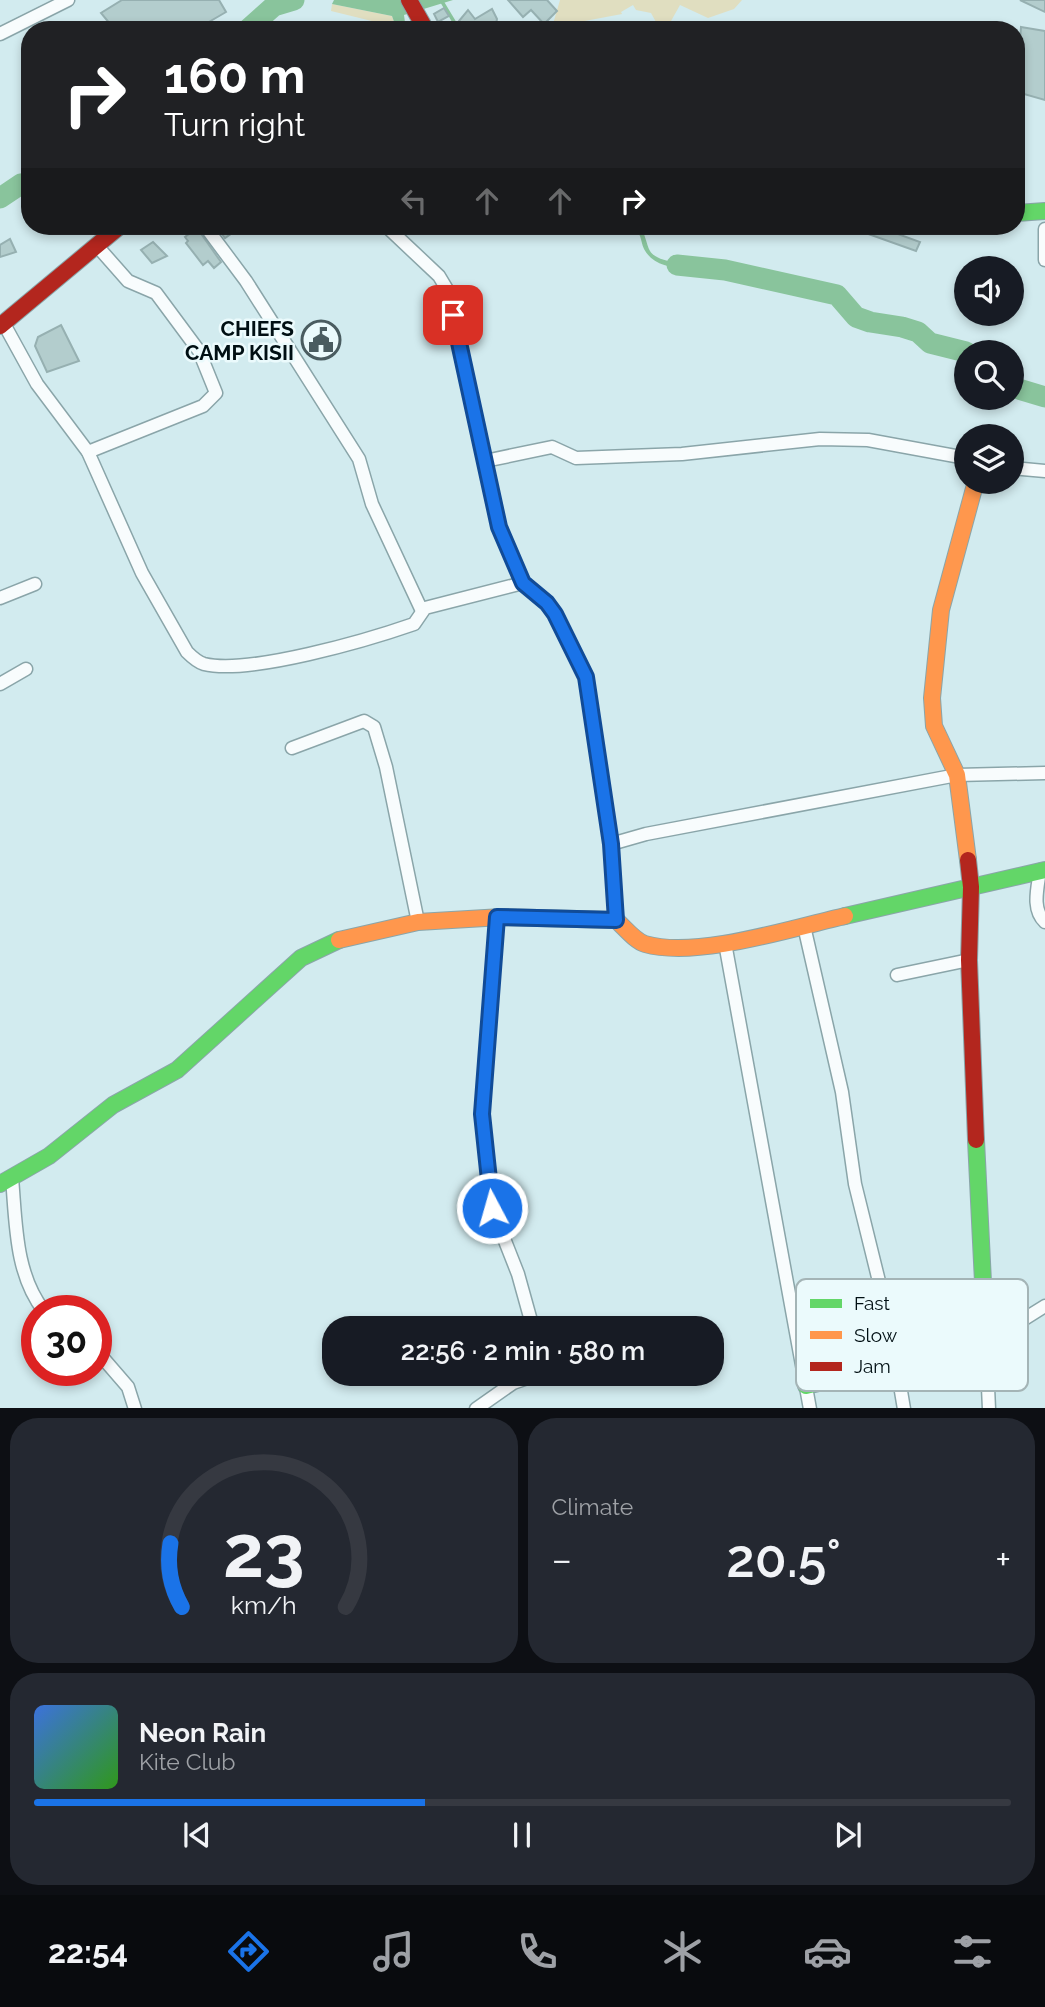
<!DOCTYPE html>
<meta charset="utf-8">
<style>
body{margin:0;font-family:Raleway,sans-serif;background:#242831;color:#f1f3f6;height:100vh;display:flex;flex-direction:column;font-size:26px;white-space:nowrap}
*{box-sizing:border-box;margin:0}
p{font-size:23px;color:#9ea1a6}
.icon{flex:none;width:38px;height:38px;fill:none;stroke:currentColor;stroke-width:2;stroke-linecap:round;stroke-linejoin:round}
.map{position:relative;height:1408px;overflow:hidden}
.details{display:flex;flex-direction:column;gap:10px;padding:10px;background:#0d0f14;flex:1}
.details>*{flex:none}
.hud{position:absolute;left:21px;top:21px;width:1004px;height:214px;border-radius:28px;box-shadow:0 4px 10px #0003;background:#202124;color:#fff;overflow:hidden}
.buttons{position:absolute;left:954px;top:256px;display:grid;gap:14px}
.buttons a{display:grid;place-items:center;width:70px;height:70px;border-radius:50%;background:#171b24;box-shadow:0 4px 10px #0003;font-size:35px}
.speed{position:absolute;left:21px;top:1295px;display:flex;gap:14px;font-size:35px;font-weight:700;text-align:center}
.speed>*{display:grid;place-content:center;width:91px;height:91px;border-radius:50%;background:#171b24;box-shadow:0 4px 10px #0003;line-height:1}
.speed .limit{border:10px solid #d22;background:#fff;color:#111}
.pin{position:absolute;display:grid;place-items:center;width:60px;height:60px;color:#fff;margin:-30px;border-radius:14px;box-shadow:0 4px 10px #0006}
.me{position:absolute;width:77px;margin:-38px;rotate:354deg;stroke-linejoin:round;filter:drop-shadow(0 0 5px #0008)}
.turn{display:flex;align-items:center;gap:24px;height:147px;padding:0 28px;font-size:32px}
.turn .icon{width:91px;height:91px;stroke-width:2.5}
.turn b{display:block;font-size:49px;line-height:60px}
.lanes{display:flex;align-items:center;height:66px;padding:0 28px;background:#0003;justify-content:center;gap:35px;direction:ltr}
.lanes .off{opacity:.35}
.big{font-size:52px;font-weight:600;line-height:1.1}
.details .card{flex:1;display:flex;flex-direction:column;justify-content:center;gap:10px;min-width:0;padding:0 24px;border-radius:28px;background:#242831}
.details .dial{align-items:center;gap:0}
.dial svg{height:182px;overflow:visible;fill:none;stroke:#363941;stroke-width:7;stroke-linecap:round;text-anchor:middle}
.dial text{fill:#f1f3f6;stroke:none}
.song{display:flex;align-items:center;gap:21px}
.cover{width:84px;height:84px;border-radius:10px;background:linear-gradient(135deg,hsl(220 70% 55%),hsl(110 70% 35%))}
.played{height:7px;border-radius:4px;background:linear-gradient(90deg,#1a73e8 40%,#363941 40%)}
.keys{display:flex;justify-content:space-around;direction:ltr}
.heat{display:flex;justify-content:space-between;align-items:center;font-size:38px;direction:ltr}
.details .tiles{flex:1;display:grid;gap:10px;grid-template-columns:1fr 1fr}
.card:last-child{grid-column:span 2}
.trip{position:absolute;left:322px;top:1316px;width:402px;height:70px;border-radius:28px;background:#171b24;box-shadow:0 4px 10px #0003;font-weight:600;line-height:70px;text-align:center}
.dock{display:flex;height:112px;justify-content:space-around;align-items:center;background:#090b0e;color:#9ea1a6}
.dock .icon{width:49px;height:49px}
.dock .selected{color:#1a73e8}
.dock b{font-size:32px;color:#f1f3f6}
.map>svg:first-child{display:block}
.green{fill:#e0dec0}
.water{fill:#89c49c}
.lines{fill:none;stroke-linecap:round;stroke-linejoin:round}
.stream{stroke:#89c49c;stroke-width:3.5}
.river{stroke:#89c49c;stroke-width:21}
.building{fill:#b3cdcd;stroke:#96b0b1;stroke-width:2}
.street-casing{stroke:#8aa5a9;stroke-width:15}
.fast-casing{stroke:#8aa5a9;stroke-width:18}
.slow-casing{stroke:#8aa5a9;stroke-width:18}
.jam-casing{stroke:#8aa5a9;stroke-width:18}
.street{stroke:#f8fcfd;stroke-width:12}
.fast{stroke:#63d668;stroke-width:16}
.slow{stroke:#ff974d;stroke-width:16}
.jam{stroke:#b3261e;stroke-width:16}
.route-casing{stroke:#114b97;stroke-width:18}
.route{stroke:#1a73e8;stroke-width:12}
.labels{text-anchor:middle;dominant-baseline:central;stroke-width:5;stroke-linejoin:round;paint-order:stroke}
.poi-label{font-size:21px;font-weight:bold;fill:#000f13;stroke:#ebfafc;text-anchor:end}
.key{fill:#ebfafc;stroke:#a4b4b6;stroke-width:2}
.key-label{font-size:19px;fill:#000f13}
</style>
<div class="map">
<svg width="1045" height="1409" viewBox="0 0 1045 1409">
<rect width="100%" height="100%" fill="#d2ebef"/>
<!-- green -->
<g class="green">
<polygon points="560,0 742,0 734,9 708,18 680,5 671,21 656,22 651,13 636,10 633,5 621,12 622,14 558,26 553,24"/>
<polygon points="332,4 392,16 397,30 387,30 380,23 331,11"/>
</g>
<!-- water -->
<g class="water">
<polygon points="334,0 453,0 404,15 406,30 397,30 392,16 332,4"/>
<path d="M632,226H639C646,234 646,244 650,251C658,264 692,264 706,266C686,270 655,270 644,249C640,240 642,233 632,226Z"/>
</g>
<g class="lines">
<!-- stream -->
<polyline class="stream" points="441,0 459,30"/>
<!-- river -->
<g class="river">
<polyline points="247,30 274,6 294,0"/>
<polyline points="0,198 21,184 30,183"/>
<polyline points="677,265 725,270 837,295 856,317 870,322 902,327 918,332 930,343 966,352"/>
<polyline points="1012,387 1045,397"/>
</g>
</g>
<!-- building -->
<g class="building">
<polygon points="122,0 219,0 226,12 195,30 115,30 101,13"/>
<polygon points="508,0 547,0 557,11 544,24 531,10 523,17"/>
<polygon points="1020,0 1045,0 1045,12"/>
<polygon points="444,8 449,16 438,22 434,14"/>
<polygon points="492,9 497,19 495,30 457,30 461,27 459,21 468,10 475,19"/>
<polygon points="1021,27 1045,31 1045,100 1017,92"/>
<polygon points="216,226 242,226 225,238"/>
<polygon points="846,226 876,226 920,242 916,251"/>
<polygon points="197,228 221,262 214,268 208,261 203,265 186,243 188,241 185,237"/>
<polygon points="10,239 16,252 0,257 0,245"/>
<polygon points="153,242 167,256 152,263 141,250"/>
<polygon points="61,325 79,361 47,372 35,346 38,337"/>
</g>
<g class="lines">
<defs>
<g id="street">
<polyline points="0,34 68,0"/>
<polyline points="205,226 246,281 359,459 372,504 422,611"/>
<polyline points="386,226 439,276 448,291 499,527 523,583 547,603 555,614 586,677 611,844 616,920"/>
<polyline points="1045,229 1045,260"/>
<path d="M4,324L37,384L88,452L142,573L187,652C192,657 197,662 204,664C249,675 368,640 414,624L425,608L523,583"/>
<polyline points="88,452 203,406 216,393 199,351 156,293 128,281 98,247"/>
<polyline points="485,461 552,447 576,458 682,454 820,439 868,440 966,458"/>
<polyline points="1012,468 1045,471"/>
<polyline points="0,598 35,584"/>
<polyline points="0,684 26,669"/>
<polyline points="292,748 364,721 374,727 386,767 418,922"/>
<polyline points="611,844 646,834 957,775 1045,773"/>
<path d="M1040,870C1038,887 1031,909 1045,922"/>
<polyline points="497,917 482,1114 492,1208 518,1274 533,1328"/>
<polyline points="804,926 842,1092 855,1184 890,1326 904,1409"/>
<polyline points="725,943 810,1409"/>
<polyline points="897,975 969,960"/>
<path d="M12,1178C16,1223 15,1274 44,1311"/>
<polyline points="96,1350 128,1387 135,1409"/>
<polyline points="476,1409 513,1383 539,1374"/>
<polyline points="989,1409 986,1343 1045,1306"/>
</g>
<g id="fast">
<polyline points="1017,213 1045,211"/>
<polyline points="845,916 1045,870"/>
<polyline points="0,1184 49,1156 113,1105 177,1070 301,958 339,940"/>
<polyline points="806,1386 986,1343 976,1140"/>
</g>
<g id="slow">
<polyline points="968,860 957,775 934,726 932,698 941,610 976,481"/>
<path d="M339,940L418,922L502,917L616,920C624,927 635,941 645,944C697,959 792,928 845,916"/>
</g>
<g id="jam">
<polyline points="409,0 426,30"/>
<polyline points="0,326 120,226"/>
<polyline points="968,860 971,887 969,960 976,1140"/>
</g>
</defs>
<!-- street casing -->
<use href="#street" class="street-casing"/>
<!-- fast casing -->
<use href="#fast" class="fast-casing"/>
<!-- slow casing -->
<use href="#slow" class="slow-casing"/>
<!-- jam casing -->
<use href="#jam" class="jam-casing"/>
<!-- street -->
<use href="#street" class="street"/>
<!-- fast -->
<use href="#fast" class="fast"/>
<!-- slow -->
<use href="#slow" class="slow"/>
<!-- jam -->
<use href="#jam" class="jam"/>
</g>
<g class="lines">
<defs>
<polyline id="route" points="453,315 499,527 523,583 547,603 555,614 586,677 611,844 616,920 497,917 482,1114 492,1208"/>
</defs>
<!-- route casing -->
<use href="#route" class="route-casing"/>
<!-- route -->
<use href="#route" class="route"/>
</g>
<!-- icons -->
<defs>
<symbol id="civic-ring" viewBox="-11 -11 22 22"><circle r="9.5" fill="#ebfafc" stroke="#4a5c60" stroke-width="1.5"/><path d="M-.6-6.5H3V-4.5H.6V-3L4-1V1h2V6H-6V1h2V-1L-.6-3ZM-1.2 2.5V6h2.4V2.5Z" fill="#4a5c60"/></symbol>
</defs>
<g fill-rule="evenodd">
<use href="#civic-ring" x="299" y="318" width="44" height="44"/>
</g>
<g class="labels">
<!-- poi labels -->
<g class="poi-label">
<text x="294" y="328">CHIEFS<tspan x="294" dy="24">CAMP KISII</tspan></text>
</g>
</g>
<!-- legend -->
<rect x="796" y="1279" width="232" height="112" rx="10" class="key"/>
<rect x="810" y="1299" width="32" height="9" fill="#63d668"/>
<rect x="810" y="1331" width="32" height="8" fill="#ff974d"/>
<rect x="810" y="1362" width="32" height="9" fill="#b3261e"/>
<g class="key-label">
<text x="854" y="1310">Fast</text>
<text x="854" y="1342">Slow</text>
<text x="854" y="1373">Jam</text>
</g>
</svg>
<div class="buttons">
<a><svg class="icon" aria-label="sound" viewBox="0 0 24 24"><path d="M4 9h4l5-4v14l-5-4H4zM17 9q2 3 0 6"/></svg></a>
<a><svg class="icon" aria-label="search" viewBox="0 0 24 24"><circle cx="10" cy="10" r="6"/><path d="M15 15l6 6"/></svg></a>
<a><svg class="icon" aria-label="layers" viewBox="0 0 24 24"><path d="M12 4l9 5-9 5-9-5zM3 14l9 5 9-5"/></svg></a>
</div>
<div class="speed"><div class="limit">30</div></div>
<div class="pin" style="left:453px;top:315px;background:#d93025"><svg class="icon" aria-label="arrive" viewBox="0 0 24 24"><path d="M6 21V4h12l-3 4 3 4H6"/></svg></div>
<svg class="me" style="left:492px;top:1208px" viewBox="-20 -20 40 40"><circle r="17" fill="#1a73e8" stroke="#fff" stroke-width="3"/><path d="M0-11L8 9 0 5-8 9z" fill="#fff"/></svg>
<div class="trip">22:56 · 2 min · 580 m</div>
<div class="hud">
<div class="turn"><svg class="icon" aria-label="right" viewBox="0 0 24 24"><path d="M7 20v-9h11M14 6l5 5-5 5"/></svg><div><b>160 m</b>Turn right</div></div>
<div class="lanes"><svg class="icon off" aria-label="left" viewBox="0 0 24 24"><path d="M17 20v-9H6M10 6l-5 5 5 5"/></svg><svg class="icon off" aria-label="ahead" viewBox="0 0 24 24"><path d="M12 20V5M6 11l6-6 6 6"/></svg><svg class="icon off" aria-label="ahead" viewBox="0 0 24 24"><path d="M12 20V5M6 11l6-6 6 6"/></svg><svg class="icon" aria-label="right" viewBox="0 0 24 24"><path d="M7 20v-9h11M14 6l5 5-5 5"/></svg></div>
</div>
</div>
<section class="details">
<div class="tiles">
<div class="card dial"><svg viewBox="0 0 100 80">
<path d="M14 69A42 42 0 1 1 86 69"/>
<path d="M14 69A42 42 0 0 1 9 41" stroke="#1a73e8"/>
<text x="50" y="56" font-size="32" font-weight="700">23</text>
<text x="50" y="72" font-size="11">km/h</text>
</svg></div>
<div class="card"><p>Climate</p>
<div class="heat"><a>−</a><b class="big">20.5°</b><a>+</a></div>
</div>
<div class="card">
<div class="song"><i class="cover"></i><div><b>Neon Rain</b><p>Kite Club</p></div></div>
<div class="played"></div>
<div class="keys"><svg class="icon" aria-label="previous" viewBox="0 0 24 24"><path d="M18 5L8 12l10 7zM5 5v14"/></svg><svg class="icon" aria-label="pause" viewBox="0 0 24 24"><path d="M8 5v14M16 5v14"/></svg><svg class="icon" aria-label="next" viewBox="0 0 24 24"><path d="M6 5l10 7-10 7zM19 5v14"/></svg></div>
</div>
</div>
</section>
<nav class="dock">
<b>22:54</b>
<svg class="icon selected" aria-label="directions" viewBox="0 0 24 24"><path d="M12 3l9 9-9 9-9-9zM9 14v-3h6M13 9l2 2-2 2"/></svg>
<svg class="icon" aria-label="music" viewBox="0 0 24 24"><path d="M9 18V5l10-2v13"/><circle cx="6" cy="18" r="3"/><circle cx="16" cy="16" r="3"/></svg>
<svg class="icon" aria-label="phone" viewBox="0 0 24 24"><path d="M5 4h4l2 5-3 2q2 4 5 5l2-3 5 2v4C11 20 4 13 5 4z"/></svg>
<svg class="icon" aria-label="climate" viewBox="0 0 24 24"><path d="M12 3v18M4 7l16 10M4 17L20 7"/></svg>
<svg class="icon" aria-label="car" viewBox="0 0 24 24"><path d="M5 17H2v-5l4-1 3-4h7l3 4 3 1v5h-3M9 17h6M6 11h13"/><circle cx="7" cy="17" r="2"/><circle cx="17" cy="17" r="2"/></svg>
<svg class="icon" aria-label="filters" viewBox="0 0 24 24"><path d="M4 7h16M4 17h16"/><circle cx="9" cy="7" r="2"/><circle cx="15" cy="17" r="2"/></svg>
</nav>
